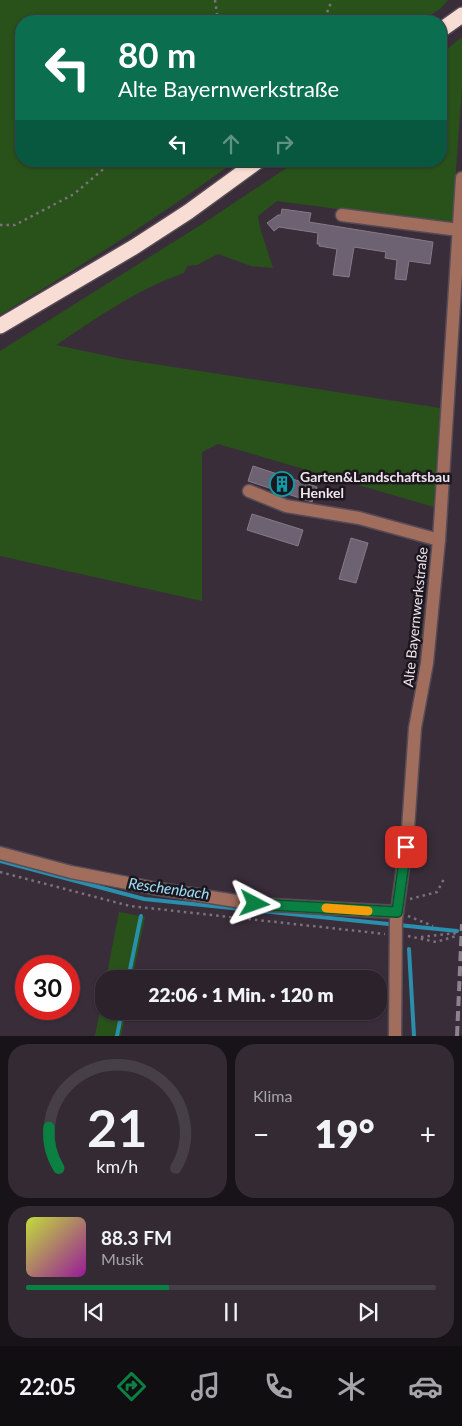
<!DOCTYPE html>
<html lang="de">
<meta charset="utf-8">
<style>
body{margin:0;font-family:Lato,sans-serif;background:#332a34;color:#f1f3f6;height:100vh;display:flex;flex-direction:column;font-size:19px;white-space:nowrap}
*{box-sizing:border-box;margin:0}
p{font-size:16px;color:#a6a4a9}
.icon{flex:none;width:28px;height:28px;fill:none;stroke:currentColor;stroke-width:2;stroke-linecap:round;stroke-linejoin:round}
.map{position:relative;height:1036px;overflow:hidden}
.drawer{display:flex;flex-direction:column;gap:8px;padding:8px;background:#181318;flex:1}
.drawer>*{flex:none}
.top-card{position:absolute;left:15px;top:15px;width:432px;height:152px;border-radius:20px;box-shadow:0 1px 4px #0004,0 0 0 1px #473f48;background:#0b6e4f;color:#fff;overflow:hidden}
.speed{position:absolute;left:15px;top:955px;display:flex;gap:10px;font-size:25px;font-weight:700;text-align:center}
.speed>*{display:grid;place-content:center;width:65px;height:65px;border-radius:50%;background:#2b222c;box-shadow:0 1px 4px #0004,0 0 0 1px #473f48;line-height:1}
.speed .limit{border:8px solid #d22;background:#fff;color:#111}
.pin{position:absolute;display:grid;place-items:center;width:42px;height:42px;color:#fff;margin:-21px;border-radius:10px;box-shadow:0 2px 8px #0006}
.me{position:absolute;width:55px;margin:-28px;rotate:94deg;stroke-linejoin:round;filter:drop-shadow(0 0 4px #0008)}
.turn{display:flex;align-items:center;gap:18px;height:105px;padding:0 20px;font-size:22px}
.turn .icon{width:65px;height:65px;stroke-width:2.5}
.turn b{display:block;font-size:35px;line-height:42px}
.lanes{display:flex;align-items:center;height:48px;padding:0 20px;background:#0003;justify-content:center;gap:25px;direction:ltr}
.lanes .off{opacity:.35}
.big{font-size:38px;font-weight:800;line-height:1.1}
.drawer .card{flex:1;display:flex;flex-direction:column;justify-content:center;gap:8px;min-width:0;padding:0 18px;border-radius:20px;background:#332a34}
.drawer .dial{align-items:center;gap:0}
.dial svg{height:130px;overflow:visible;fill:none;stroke:#473f48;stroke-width:7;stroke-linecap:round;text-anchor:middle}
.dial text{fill:#f1f3f6;stroke:none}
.song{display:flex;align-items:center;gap:15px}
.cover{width:60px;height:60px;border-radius:8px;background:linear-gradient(135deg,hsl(70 70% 55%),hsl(300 70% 35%))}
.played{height:5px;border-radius:2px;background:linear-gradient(90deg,#0b8043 35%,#473f48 35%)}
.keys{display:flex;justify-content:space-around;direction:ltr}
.heat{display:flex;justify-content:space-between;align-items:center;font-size:28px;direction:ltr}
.drawer .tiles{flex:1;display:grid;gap:8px;grid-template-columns:1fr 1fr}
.card:last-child{grid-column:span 2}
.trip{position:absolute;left:95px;top:970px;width:292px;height:50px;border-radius:20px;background:#2b222c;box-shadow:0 1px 4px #0004,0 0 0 1px #473f48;font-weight:800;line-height:50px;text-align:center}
.dock{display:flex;height:80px;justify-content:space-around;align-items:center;background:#110e12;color:#a6a4a9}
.dock .icon{width:35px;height:35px}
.dock .selected{color:#0b8043}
.dock b{font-size:22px;color:#f1f3f6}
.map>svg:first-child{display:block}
.green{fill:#29521b}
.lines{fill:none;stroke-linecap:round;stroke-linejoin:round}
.stream{stroke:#2a8ead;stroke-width:4}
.building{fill:#6d6272;stroke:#867a8a}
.minor-casing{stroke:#564b57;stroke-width:15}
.highway-casing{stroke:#564b57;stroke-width:18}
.path{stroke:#7c727d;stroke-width:2.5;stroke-dasharray:2.5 4;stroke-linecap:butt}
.minor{stroke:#a16d5c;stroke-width:12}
.highway{stroke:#f7ddd4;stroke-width:15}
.rail{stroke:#8d838d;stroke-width:4;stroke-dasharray:10 5;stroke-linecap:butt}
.route-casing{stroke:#07532c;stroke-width:12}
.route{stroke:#0b8043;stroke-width:9}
.slow{stroke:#f59e0b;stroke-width:9}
.labels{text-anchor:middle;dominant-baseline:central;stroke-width:5;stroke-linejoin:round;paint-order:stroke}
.poi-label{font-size:14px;font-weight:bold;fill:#eee6ee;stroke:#1d171d;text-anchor:start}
.street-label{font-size:14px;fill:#eee6ee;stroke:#1d171d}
.water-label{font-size:15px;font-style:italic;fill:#9be0fa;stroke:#1d171d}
</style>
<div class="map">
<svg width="462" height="1036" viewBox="0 0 462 1036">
<rect width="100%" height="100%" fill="#392d3a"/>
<!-- green -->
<g class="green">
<path d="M0,0H448L441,8L423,21H21V161H235C160,217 80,266 0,315Z"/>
<path d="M462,37V87L452,224L277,201L258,216L260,228L273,268L251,266L218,254L197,265L187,266L184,273C137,289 97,318 56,345L122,359L440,408L434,507L218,444L202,452V601L0,556V351L207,221L297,161H441V54Z"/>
<polygon points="119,912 145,917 132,979 106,979"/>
<polygon points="104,991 104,1011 126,1011 121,1036 95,1036"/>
</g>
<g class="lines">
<!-- stream -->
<g class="stream">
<polyline points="0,861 144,899 457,931"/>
<polyline points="409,949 414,1036"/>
<polyline points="128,979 141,916"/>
<polyline points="117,1036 122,1011"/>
</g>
</g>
<!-- building -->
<g class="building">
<polygon points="282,209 311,213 309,222 433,242 430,264 409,261 406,280 395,279 397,260 385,258 386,252 354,247 349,277 333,275 337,249 319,246 320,244 317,244 318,233 279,227 274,231 267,223 278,215 281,215"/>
<polygon points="253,466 317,487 312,502 248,481"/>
<polygon points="252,514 303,530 298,546 247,530"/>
<polygon points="351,538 368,543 356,583 339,579"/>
</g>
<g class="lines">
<defs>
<g id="minor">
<polyline points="342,215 459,230"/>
<polyline points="249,491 286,506 359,518 439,540"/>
<polyline points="0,853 71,872 153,888 255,904 397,912"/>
<polyline points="395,1036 396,920 408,829 415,728 427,663 439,540 462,178"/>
</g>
<g id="highway">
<polyline points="441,30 462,15"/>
<polyline points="0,326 134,247 188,212 258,161"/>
</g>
</defs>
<!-- minor casing -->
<use href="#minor" class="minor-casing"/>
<!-- highway casing -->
<use href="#highway" class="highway-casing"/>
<!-- path -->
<g class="path">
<polyline points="215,0 218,21"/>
<polyline points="318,21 326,15 332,0"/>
<polyline points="0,225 15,225 74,194 113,161"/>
<polyline points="0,872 130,906 385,934"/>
<polyline points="410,899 437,892 445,877"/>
<polyline points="408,916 433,926"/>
<polyline points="408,936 436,942 456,936"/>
<polyline points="421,937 457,933"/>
</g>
<!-- minor -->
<use href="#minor" class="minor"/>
<!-- highway -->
<use href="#highway" class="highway"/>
<!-- rail -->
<polyline class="rail" points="457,1036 462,924"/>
</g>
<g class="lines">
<defs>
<polyline id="route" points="255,904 397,912 406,847"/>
</defs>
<!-- route casing -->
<use href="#route" class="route-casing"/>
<!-- route -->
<use href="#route" class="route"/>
<!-- slow -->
<polyline class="slow" points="326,908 368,911"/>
</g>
<!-- icons -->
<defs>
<symbol id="building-ring" viewBox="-11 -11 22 22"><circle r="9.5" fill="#1d171d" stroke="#0f9aa8" stroke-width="1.5"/><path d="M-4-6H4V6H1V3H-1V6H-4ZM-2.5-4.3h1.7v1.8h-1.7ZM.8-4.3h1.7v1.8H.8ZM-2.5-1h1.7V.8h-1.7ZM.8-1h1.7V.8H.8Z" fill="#0f9aa8"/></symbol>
</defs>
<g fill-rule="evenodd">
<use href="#building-ring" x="268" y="470" width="28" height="28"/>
</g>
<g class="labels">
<!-- poi labels -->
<g class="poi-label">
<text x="300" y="476">Garten&amp;Landschaftsbau<tspan x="300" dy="16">Henkel</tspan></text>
</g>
<!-- street labels -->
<g class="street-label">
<text transform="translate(415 617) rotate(-84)">Alte Bayernwerkstraße</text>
</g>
<!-- water labels -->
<g class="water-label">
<text transform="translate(169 888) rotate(8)">Reschenbach</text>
</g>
</g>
</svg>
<div class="speed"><div class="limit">30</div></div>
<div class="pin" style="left:406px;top:847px;background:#d93025"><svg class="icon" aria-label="arrive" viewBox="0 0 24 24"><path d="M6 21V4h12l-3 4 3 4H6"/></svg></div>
<svg class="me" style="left:255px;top:904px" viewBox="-20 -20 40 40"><path d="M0-17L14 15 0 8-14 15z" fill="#0b8043" stroke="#fff" stroke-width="4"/></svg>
<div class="trip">22:06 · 1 Min. · 120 m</div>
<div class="top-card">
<div class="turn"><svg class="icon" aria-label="left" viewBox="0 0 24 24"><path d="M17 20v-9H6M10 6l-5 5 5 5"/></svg><div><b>80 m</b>Alte Bayernwerkstraße</div></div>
<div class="lanes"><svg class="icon" aria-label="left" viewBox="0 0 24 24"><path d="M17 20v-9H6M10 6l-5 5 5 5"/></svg><svg class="icon off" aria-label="ahead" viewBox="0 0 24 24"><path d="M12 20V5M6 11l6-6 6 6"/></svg><svg class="icon off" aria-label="right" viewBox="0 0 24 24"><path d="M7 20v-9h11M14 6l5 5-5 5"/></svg></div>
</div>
</div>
<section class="drawer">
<div class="tiles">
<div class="card dial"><svg viewBox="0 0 100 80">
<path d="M14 69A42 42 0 1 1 86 69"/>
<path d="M14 69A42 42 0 0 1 8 44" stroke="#0b8043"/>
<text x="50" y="56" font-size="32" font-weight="700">21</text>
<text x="50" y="72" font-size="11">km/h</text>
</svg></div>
<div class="card"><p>Klima</p>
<div class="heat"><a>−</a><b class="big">19°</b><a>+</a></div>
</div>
<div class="card">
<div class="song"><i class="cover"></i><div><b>88.3 FM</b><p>Musik</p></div></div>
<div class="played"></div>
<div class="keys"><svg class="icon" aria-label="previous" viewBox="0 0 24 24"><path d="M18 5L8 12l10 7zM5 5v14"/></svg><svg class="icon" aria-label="pause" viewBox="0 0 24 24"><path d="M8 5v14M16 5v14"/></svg><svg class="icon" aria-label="next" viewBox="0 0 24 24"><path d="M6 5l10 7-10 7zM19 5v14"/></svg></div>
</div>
</div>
</section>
<nav class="dock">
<b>22:05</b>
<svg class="icon selected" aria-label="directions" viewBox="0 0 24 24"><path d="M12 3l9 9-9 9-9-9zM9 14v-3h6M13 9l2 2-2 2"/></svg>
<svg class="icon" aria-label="music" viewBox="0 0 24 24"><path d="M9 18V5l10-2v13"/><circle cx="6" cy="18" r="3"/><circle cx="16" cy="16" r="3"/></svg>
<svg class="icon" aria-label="phone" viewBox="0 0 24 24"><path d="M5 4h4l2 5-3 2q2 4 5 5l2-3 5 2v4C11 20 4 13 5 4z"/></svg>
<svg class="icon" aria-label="climate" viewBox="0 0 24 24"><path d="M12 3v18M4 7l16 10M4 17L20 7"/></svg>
<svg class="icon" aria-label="car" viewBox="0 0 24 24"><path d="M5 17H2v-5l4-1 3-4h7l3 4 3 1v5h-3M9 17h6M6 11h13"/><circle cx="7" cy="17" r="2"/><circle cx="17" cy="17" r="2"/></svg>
</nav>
